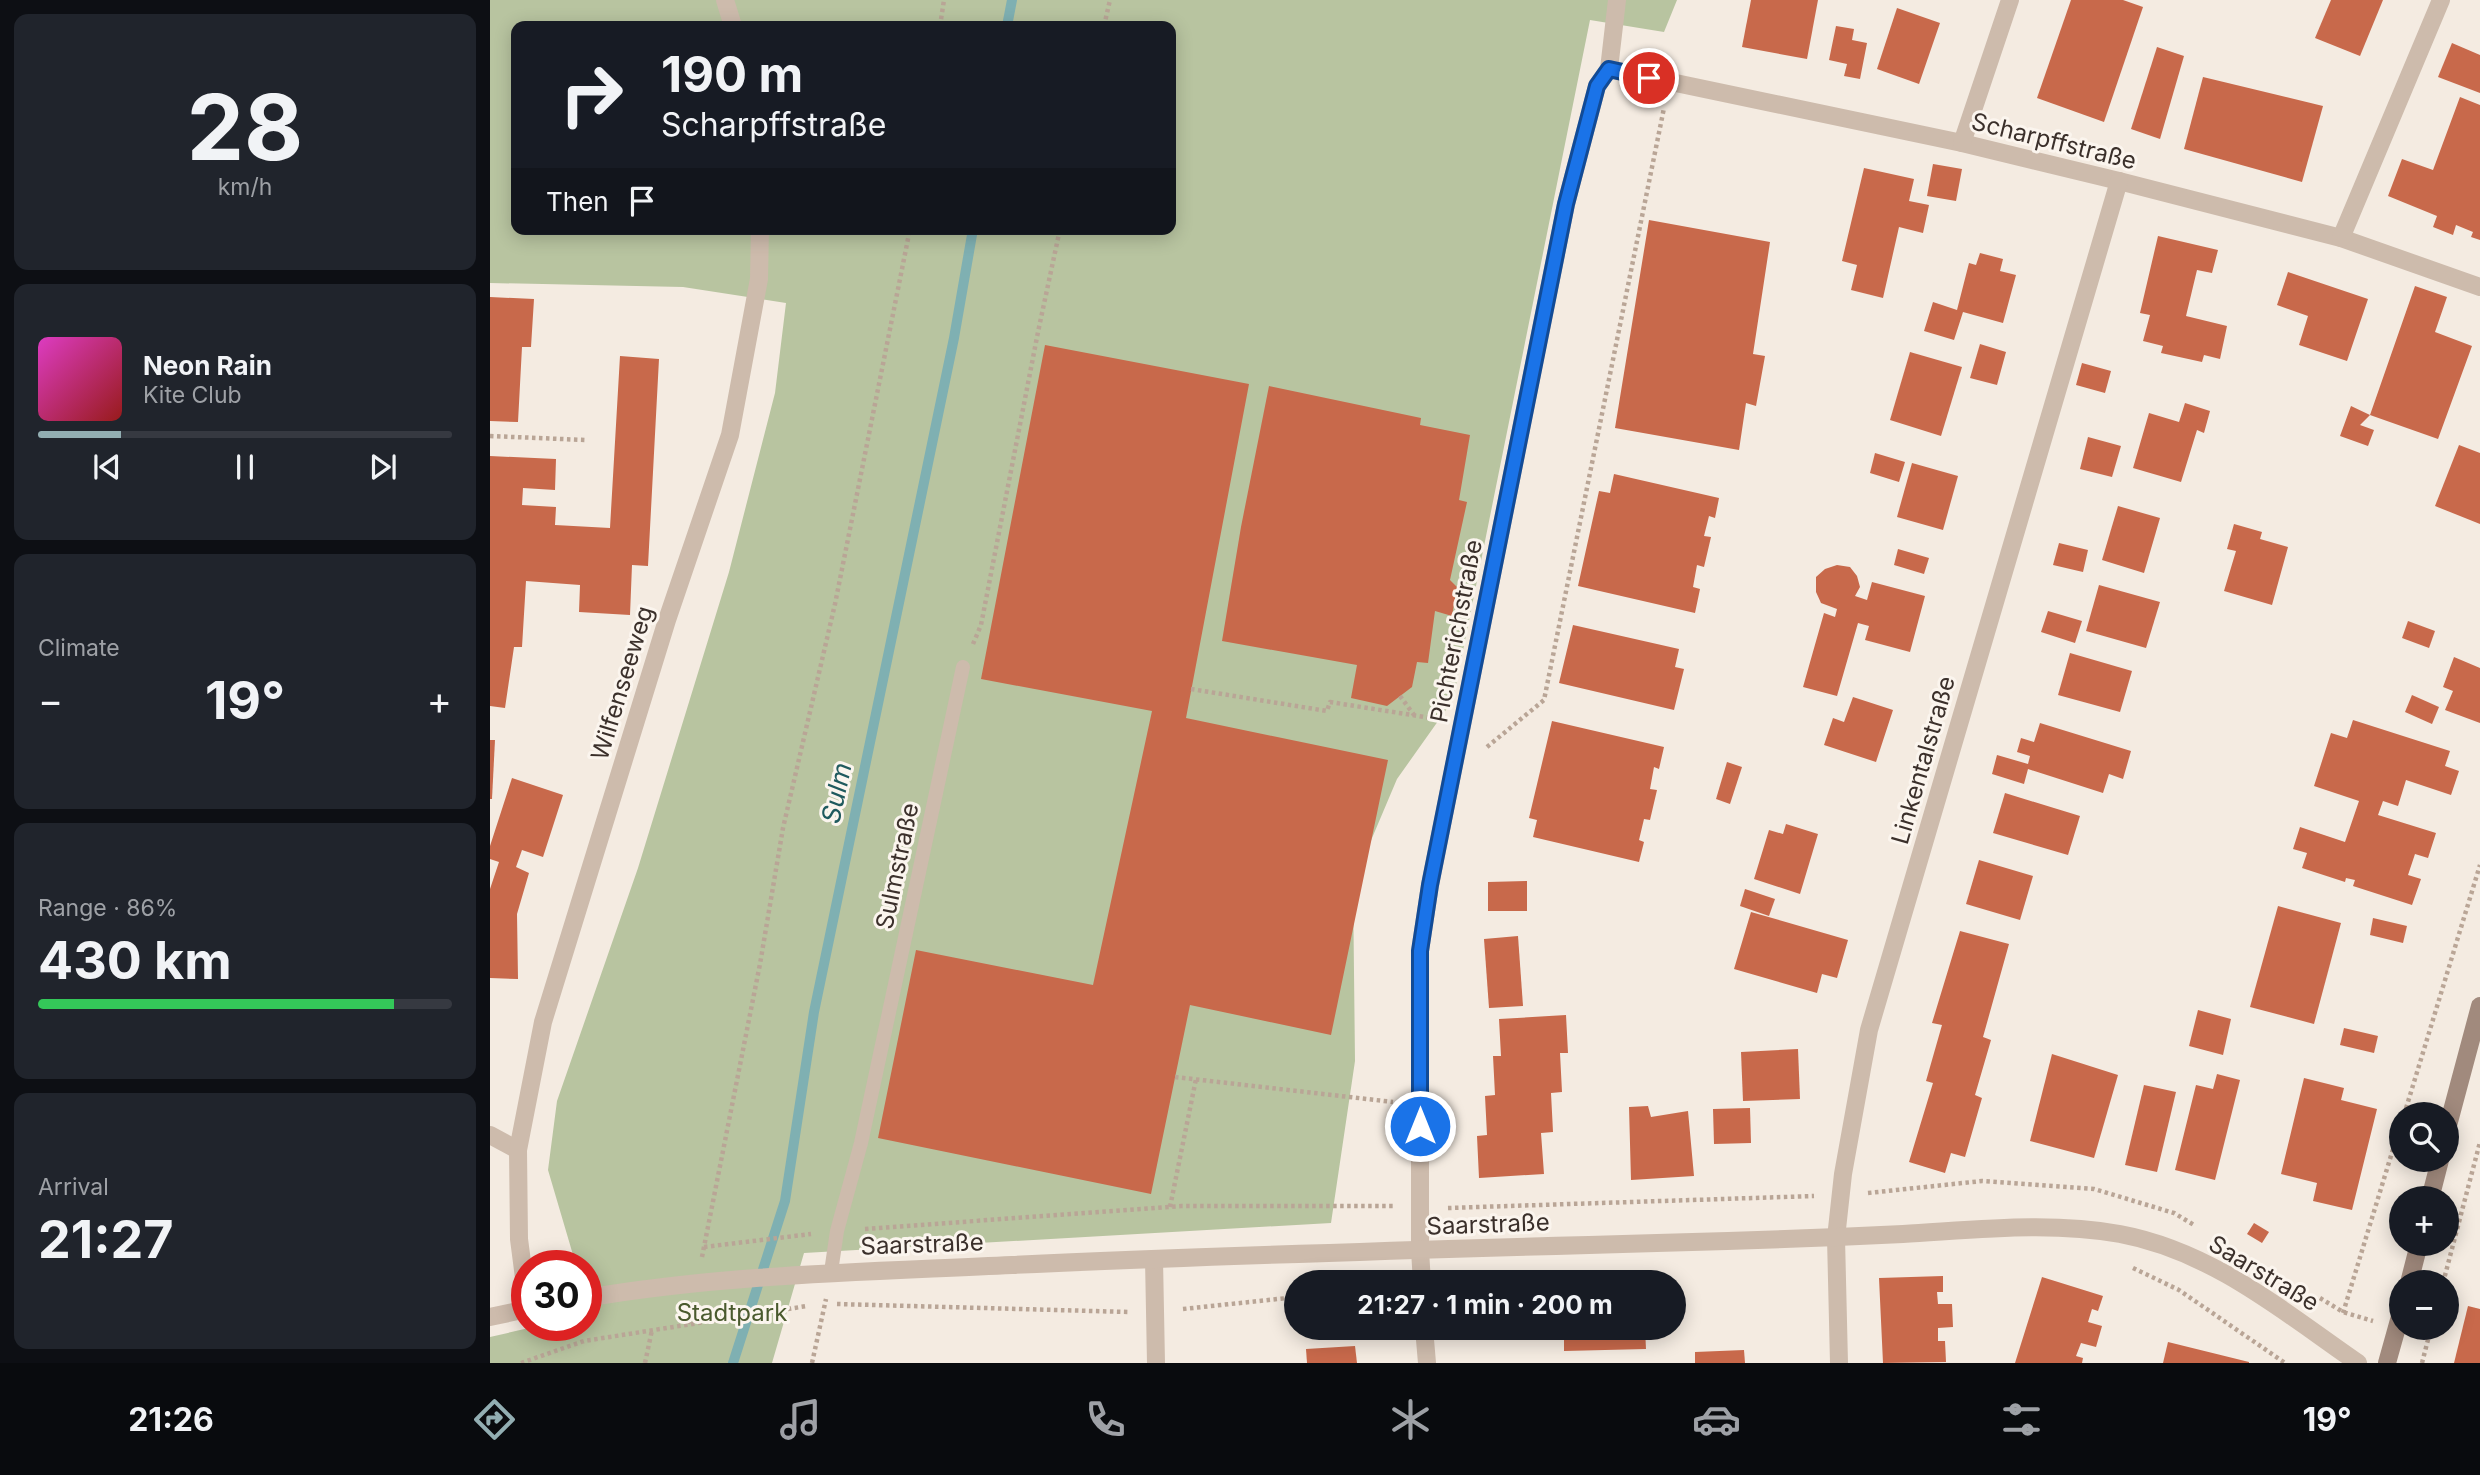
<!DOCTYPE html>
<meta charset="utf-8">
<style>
body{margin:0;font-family:Inter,sans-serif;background:#20242c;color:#f1f3f6;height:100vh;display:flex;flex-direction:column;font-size:26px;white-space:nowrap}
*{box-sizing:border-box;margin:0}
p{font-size:23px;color:#9ea1a6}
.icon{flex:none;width:38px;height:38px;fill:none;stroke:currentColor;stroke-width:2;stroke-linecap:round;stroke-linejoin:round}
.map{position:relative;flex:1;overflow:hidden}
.side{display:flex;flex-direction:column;gap:14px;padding:14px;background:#0d0f14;width:490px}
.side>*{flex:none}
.banner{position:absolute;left:21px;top:21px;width:665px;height:214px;border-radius:14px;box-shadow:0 4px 18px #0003;background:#171b24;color:#f1f3f6;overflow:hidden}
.controls{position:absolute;left:1899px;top:1102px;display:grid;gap:14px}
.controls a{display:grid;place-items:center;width:70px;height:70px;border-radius:50%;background:#171b24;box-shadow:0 4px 18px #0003;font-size:35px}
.speed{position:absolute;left:21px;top:1250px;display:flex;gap:14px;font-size:35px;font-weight:700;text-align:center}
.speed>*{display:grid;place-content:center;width:91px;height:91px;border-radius:50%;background:#171b24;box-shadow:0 4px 18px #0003;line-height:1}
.speed .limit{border:10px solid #d22;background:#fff;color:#111}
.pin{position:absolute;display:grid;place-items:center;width:60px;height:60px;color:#fff;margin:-30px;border:4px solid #fff;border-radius:50%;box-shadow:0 2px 7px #0007}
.me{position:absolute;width:77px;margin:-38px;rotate:0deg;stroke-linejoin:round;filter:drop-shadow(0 0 5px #0008)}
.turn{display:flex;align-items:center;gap:24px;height:147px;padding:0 35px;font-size:32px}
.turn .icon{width:91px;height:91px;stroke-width:2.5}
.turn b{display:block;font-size:49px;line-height:60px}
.then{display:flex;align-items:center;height:66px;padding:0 35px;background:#0003;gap:14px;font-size:26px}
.big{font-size:52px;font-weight:700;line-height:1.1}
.side .card{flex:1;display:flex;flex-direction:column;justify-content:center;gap:10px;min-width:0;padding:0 24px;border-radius:14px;background:#20242c}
.side .dial{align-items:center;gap:0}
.dial b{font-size:91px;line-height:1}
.song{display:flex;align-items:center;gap:21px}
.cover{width:84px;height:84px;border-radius:10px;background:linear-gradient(135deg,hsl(310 70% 55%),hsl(0 70% 35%))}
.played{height:7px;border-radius:4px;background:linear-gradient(90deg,#92aeb2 20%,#363941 20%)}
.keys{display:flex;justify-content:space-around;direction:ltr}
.heat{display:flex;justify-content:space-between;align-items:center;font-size:38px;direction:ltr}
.charge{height:10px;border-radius:5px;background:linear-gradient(90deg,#34c759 86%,#363941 0)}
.trip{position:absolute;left:794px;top:1270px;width:402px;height:70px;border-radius:35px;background:#171b24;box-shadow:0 4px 18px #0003;font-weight:700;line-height:70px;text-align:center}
.menu{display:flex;height:112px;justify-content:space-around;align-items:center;background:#090b0e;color:#9ea1a6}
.menu .icon{width:49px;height:49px}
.menu .selected{color:#92aeb2}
.menu b{font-size:32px;color:#f1f3f6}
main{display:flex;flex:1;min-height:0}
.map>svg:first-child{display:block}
.green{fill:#b8c4a0;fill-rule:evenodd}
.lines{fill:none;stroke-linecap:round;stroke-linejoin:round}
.stream{stroke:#7fb0b2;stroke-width:10}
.building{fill:#c8694b}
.path{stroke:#b9a596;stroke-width:4.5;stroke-dasharray:3.5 3.5;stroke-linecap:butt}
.service{stroke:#cdbbac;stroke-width:14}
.minor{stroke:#cdbbac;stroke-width:18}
.tertiary{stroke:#cdbbac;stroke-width:18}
.secondary{stroke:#a18a7d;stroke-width:18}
.route-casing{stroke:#114b97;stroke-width:18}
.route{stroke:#1a73e8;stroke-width:12}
.labels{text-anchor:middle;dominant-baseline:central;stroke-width:6;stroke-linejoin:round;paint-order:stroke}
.street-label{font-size:24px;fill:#3b302b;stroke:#fbf5ee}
.park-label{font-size:24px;fill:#4a5a2e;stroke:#fbf5ee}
.water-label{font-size:26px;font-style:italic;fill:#1f5a5e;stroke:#fbf5ee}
</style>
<main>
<section class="side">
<div class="card dial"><b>28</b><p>km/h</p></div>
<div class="card">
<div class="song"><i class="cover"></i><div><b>Neon Rain</b><p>Kite Club</p></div></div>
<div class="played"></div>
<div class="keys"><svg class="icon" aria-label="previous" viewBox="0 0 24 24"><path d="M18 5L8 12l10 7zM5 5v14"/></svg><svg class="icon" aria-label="pause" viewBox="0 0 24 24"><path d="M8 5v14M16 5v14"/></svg><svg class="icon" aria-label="next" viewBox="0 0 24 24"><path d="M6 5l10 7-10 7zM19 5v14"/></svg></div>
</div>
<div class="card"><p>Climate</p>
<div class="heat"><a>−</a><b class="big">19°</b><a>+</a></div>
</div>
<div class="card"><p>Range · 86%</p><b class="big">430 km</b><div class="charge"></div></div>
<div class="card"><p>Arrival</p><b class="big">21:27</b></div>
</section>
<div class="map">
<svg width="1990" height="1363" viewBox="0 0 1990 1363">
<rect width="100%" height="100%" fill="#f4ebe1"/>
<!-- green -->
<path class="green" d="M0,0H1187L1174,32L1100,20L963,700L907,779L863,883L865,1061L841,1223L314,1253L282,1363H0V1337L52,1325H96V1265H86L58,1170L67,1101L148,868L239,572L285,393L296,303L193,287L0,283ZM26,26H681V229H26Z"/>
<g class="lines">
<!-- stream -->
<g class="stream">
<polyline points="517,26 522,0"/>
<polyline points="243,1363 295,1201 324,1012 464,338 483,229"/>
</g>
</g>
<!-- building -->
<g class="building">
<polygon points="1261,0 1328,0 1317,59 1252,47"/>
<polygon points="1581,0 1633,0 1653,7 1614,122 1547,98"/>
<polygon points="1841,0 1893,0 1870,56 1825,38"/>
<polygon points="1407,8 1450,23 1429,84 1387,69"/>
<polygon points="1346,26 1364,29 1362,40 1377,43 1370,79 1354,76 1357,64 1339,60"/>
<polygon points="1962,43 1990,55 1990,93 1948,77"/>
<polygon points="1667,47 1694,56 1670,139 1641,129"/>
<polygon points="1713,77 1833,106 1812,182 1694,149"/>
<polygon points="1970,97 1990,105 1990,240 1981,237 1983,232 1966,225 1963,235 1943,227 1947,216 1898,196 1912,159 1943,170"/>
<polygon points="1443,164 1472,169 1466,201 1437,196"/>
<polygon points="1374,168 1424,179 1419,201 1439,205 1433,233 1409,227 1393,298 1361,290 1367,265 1352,261"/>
<polygon points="1159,220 1280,242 1263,354 1275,356 1266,406 1256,403 1249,450 1125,428"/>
<polygon points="1668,236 1728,250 1722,273 1707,270 1696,316 1737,326 1730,359 1714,355 1712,362 1671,353 1673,346 1653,341 1660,315 1650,313"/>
<polygon points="1490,253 1513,259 1510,271 1526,275 1513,323 1473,312 1464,340 1434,331 1443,302 1467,310 1479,263 1486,265"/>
<polygon points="1798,272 1878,299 1857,361 1809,345 1818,316 1787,305"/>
<polygon points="1925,286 1957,297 1945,332 1982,346 1948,439 1880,415"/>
<polygon points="0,297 44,299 41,347 32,347 28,422 0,421"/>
<polygon points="1490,344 1516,352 1507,385 1480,378"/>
<polygon points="555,345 759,384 696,718 898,760 841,1035 700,1005 661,1194 388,1138 426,950 603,985 662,711 491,679"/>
<polygon points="1420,352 1472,367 1451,436 1400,420"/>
<polygon points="130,356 169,359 158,566 142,565 140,615 89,612 90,585 36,581 32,647 24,647 15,708 0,706 0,456 66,459 65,490 33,488 32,505 66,507 65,525 120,528"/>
<polygon points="1592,363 1621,371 1615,393 1586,385"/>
<polygon points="779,386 931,418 930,425 980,435 969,500 977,502 960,580 967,587 962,616 945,611 938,663 927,662 922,687 897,706 861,698 867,665 732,641 751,527"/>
<polygon points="1695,403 1720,411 1714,433 1707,430 1691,482 1643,468 1659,413 1689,422"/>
<polygon points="1861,406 1880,415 1870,425 1884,430 1878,446 1850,436"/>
<polygon points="1598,437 1631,446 1622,477 1590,469"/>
<polygon points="1969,445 1990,453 1990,524 1945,506"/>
<polygon points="1385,453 1415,462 1409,482 1380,473"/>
<polygon points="1422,463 1468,476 1453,530 1407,517"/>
<polygon points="1124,474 1229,498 1225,518 1219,516 1214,536 1221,537 1214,567 1207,565 1203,587 1210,589 1205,613 1088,586 1109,491 1120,493"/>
<polygon points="1628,506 1670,518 1654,573 1612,560"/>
<polygon points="1744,524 1772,532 1770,539 1798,547 1782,605 1734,591 1746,551 1737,549"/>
<polygon points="1569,543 1598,550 1593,572 1563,565"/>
<polygon points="1408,549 1439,558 1434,574 1404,565"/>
<polygon points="1347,565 1360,567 1367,576 1370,587 1365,596 1377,600 1382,582 1435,596 1420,652 1375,640 1379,626 1368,623 1347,696 1313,687 1334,613 1345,617 1347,609 1331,603 1326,592 1326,577 1335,569"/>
<polygon points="1609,585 1670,602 1656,648 1596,631"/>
<polygon points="1558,611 1592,621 1585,643 1551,632"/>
<polygon points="1918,621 1945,631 1939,648 1912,638"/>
<polygon points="1083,625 1189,649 1185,667 1194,669 1184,710 1069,683"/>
<polygon points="1580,653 1642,671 1630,712 1568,695"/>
<polygon points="1964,657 1990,668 1990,723 1955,710 1963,691 1953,687"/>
<polygon points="1922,695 1949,707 1942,724 1915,712"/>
<polygon points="1363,697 1403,710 1386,762 1334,745 1343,718 1354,722"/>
<polygon points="1863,720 1960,751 1955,766 1969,771 1961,795 1916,780 1908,806 1893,801 1888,815 1946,833 1938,858 1925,854 1918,875 1931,879 1922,905 1863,886 1865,880 1856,878 1855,882 1812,868 1817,853 1803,849 1810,827 1855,842 1869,801 1824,786 1841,733 1857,738"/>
<polygon points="1062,721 1174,747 1169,769 1164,767 1160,789 1167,790 1160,820 1154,819 1149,840 1154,842 1149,862 1043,837 1047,820 1039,818"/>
<polygon points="1550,723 1641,751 1633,779 1619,774 1613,793 1538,769 1534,784 1502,774 1507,755 1538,764 1540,756 1527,752 1531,738 1544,742"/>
<polygon points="0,740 5,740 2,799 0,799"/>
<polygon points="1237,762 1252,767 1240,804 1226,799"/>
<polygon points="22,778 73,795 53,857 32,850 26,867 39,873 27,914 28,979 0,978 0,889 9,862 0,859 0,846"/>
<polygon points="1515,793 1590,816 1578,855 1503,833"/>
<polygon points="1296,824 1328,834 1310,894 1264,879 1279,830 1293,834"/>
<polygon points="1489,860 1543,876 1530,920 1476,904"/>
<polygon points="1037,881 1037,911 998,911 998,882"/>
<polygon points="1255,889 1285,899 1279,916 1250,906"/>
<polygon points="1788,906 1851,923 1824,1024 1760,1007"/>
<polygon points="1261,912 1358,940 1347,978 1332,974 1327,993 1244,969"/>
<polygon points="1883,918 1917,926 1913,943 1880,935"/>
<polygon points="1470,931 1519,944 1493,1037 1501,1040 1485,1095 1492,1098 1475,1157 1461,1153 1455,1173 1419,1162 1443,1083 1436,1081 1452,1025 1442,1023"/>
<polygon points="1028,936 1033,1006 999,1008 994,939"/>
<polygon points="1708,1010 1741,1019 1733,1055 1699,1046"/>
<polygon points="1076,1015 1078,1053 1070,1053 1072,1092 1061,1093 1063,1132 1051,1133 1054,1174 989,1178 987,1136 997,1135 995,1096 1005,1095 1003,1056 1011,1056 1009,1019"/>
<polygon points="1854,1028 1888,1036 1884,1053 1850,1045"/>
<polygon points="1308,1049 1310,1099 1253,1101 1251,1052"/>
<polygon points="1562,1054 1628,1075 1604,1158 1540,1141"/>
<polygon points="1727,1074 1750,1080 1725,1180 1685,1170 1706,1085 1723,1089"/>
<polygon points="1814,1078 1854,1088 1851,1100 1887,1109 1862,1210 1823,1201 1827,1183 1791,1174"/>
<polygon points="1654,1085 1686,1092 1667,1172 1635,1165"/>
<polygon points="1158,1106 1161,1117 1198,1111 1204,1176 1141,1180 1139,1107"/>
<polygon points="1260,1108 1261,1143 1224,1144 1223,1109"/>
<polygon points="1764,1223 1779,1232 1772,1243 1757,1234"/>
<polygon points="1453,1276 1453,1292 1447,1292 1448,1304 1462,1304 1463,1327 1448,1328 1448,1341 1455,1341 1456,1362 1393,1363 1389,1278"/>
<polygon points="1552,1277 1613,1296 1608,1311 1602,1309 1598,1322 1612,1326 1606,1347 1591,1343 1586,1356 1593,1358 1592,1363 1525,1363"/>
<polygon points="1978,1306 1990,1309 1990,1363 1964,1363"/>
<polygon points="1074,1328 1155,1328 1156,1349 1074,1351"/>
<polygon points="1678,1342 1759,1362 1759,1363 1673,1363"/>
<polygon points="865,1346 867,1363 817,1363 816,1349"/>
<polygon points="1254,1350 1255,1363 1205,1363 1205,1352"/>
</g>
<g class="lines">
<!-- path -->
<g class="path">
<polyline points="450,26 454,0"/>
<polyline points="614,26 620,0"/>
<polyline points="0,436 95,440"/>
<polyline points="483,644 491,625 548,332 570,229"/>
<polyline points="701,689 837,711 840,702 947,719"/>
<polyline points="910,696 924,715"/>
<polyline points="997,747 1054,700 1174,108"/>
<polyline points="685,1077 903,1102"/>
<polyline points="1914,1115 1990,865"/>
<polyline points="1378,1193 1492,1181 1604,1189 1684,1213 1704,1225"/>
<polyline points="680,1207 706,1079"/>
<polyline points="958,1208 1324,1196"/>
<polyline points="375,1229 691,1206 904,1206"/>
<polyline points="214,1247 321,1234"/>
<polyline points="212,1257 270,964 293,828 345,604 420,229"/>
<polyline points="1643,1268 1689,1290 1795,1363"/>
<polyline points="960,1282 1035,1278"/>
<polyline points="1953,1283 1990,1142"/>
<polyline points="1830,1298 1853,1312 1883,1321"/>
<polyline points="347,1304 639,1312"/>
<polyline points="693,1309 807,1297"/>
<polyline points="1853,1313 1911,1123"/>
<polyline points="198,1324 201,1311"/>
<polyline points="31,1363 94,1341 317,1306"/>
<polyline points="155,1363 162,1330"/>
<polyline points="322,1363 336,1299"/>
<polyline points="1932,1363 1941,1328"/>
</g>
<!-- service -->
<polyline class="service" points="341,1272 347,1231 371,1143 473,667"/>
<!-- minor -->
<g class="minor">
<polyline points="235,0 243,26"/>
<polyline points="1119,69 1472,143 1629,181 1851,238 1990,287"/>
<polyline points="1472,143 1520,0"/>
<polyline points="1851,238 1951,0"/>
<polyline points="0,1135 28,1150"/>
<polyline points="664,1259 666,1363"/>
<polyline points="932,1283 930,1250 930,951 940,885 1076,204 1107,86 1119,69 1127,0"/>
<polyline points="37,1301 29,1239 28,1150 53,1022 177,620 240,435 269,279 270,229"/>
<polyline points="934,1328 937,1363"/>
<polyline points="1349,1363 1346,1238 1353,1174 1379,1030 1629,181"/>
</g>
<!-- tertiary -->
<g class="tertiary">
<path d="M96,1298C237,1274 380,1272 522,1265C737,1255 952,1249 1167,1243C1249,1241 1331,1238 1413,1234C1484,1230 1559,1221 1630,1234C1722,1251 1794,1312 1868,1363"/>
<polyline points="0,1317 37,1309"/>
</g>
<!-- secondary -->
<g class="secondary">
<polyline points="1956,1133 1990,1006"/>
<polyline points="1940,1199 1950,1160"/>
<polyline points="1919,1283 1929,1244"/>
<polyline points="1897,1363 1911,1313"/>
</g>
</g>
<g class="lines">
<defs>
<polyline id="route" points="930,1126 930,951 940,885 1076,204 1107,86 1119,69 1159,78"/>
</defs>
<!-- route casing -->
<use href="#route" class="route-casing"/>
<!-- route -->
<use href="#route" class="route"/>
</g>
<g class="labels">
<!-- street labels -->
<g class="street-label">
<text transform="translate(1564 141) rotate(14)">Scharpffstraße</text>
<text transform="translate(966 631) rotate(-79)">Pichterichstraße</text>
<text transform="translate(132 683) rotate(-73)">Wilfenseeweg</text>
<text transform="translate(1433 760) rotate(-74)">Linkentalstraße</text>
<text transform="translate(407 866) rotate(-78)">Sulmstraße</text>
<text transform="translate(998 1224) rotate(-2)">Saarstraße</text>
<text transform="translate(432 1244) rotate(-2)">Saarstraße</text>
<text transform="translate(1774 1273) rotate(31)">Saarstraße</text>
</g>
<!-- park labels -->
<g class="park-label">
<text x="242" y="1312">Stadtpark</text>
</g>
<!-- water labels -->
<g class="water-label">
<text transform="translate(346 793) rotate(-78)">Sulm</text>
</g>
</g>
</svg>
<div class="controls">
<a><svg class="icon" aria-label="search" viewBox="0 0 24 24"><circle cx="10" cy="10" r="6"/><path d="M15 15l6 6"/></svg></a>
<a>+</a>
<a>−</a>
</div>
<div class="speed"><div class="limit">30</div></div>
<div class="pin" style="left:1159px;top:78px;background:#d93025"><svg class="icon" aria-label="arrive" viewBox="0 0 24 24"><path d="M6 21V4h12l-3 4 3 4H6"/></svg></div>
<svg class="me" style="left:930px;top:1126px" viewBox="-20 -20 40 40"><circle r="17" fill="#1a73e8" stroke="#fff" stroke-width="3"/><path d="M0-11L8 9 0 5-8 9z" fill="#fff"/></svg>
<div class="trip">21:27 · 1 min · 200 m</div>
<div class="banner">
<div class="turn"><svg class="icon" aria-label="right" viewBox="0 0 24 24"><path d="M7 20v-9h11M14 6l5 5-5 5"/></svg><div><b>190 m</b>Scharpffstraße</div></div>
<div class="then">Then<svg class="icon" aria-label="arrive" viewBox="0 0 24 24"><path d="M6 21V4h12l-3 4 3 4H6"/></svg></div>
</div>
</div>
</main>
<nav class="menu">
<b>21:26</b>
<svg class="icon selected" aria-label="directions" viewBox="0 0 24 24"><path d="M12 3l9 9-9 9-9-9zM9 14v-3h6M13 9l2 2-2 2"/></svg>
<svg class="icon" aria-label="music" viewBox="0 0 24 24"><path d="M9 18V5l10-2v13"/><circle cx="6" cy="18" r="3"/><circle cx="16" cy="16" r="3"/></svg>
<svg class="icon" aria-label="phone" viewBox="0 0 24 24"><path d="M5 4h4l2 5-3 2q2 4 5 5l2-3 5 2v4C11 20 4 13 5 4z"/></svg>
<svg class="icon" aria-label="climate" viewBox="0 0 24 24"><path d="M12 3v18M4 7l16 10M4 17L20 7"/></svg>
<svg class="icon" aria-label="car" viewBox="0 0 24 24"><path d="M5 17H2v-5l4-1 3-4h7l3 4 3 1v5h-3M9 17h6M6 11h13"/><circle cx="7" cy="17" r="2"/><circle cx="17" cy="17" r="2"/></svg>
<svg class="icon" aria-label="filters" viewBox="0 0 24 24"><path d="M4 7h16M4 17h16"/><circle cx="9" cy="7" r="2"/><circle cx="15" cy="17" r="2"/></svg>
<b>19°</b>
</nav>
